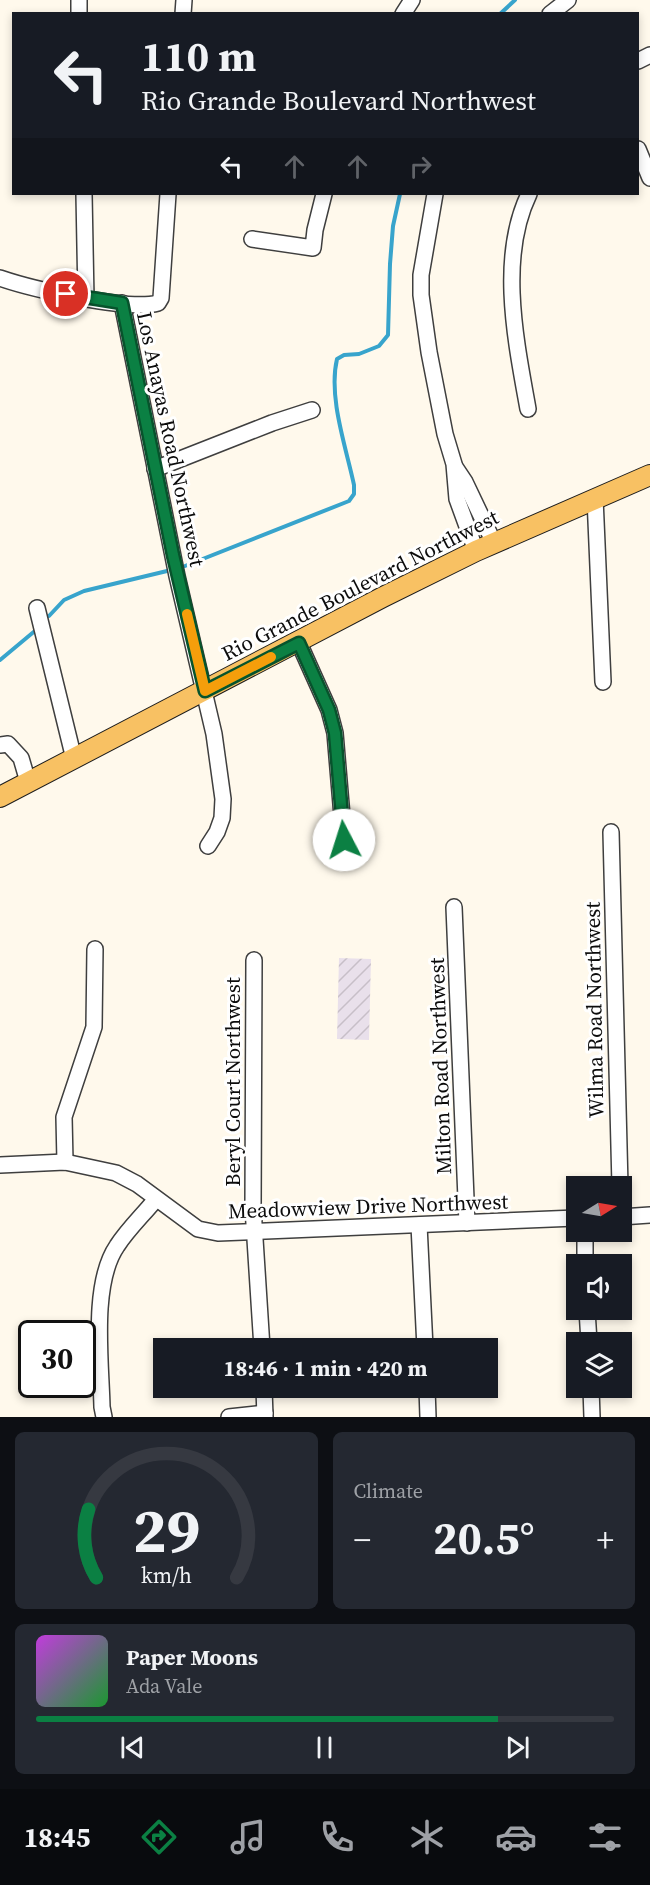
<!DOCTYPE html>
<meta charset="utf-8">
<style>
body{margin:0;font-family:"Source Serif 4",serif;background:#242831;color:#f1f3f6;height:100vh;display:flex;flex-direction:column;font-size:22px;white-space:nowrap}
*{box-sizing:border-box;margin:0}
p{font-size:20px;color:#9ea1a6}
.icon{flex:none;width:33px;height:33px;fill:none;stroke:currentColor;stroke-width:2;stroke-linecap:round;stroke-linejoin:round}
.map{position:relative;height:1417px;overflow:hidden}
.panel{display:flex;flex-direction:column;gap:15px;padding:15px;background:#0d0f14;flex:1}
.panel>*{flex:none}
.guide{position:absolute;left:12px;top:12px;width:627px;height:183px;border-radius:0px;box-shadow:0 3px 9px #0003;background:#171b24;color:#f1f3f6;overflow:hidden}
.needle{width:39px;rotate:79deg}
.controls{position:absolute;left:566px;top:1176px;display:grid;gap:12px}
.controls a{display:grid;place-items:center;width:66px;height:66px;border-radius:0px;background:#171b24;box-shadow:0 3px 9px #0003;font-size:30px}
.speed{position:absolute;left:18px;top:1320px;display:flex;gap:12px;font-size:30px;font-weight:700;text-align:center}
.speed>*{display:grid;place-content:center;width:78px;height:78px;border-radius:50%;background:#171b24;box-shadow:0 3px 9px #0003;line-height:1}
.speed .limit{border:3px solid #111;border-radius:9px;background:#fff;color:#111}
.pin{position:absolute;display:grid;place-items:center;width:51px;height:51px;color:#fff;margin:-26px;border:3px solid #fff;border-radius:50%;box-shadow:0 2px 6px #0007}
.me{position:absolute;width:66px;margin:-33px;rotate:355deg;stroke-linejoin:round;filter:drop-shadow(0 0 4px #0008)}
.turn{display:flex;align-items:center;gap:21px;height:126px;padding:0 30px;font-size:27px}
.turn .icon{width:78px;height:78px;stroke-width:2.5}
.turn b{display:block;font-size:42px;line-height:51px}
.lanes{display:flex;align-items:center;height:57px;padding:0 30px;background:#0003;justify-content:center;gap:30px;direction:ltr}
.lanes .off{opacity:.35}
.big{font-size:45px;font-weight:700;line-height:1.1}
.panel .widget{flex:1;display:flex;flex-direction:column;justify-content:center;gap:9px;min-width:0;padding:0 21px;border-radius:9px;background:#242831}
.panel .dial{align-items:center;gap:0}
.dial svg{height:156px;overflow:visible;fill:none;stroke:#363941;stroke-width:7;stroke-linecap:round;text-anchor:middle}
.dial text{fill:#f1f3f6;stroke:none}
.song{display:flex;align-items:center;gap:18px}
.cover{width:72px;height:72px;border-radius:9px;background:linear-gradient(135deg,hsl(290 70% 55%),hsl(130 70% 35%))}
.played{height:6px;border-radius:3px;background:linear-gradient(90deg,#0b8043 80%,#363941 80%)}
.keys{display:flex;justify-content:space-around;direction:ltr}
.heat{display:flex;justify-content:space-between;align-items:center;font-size:33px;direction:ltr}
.panel .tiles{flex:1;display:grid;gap:15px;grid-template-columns:1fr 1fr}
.widget:last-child{grid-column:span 2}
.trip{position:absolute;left:153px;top:1338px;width:345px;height:60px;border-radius:0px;background:#171b24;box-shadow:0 3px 9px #0003;font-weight:700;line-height:60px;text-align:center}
.tabs{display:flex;height:96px;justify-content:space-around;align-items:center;background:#090b0e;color:#9ea1a6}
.tabs .icon{width:42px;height:42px}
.tabs .on{color:#0b8043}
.tabs b{font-size:27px;color:#f1f3f6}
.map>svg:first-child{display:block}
.industrial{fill:url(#industrial-furrows)}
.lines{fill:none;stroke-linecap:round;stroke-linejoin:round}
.stream{stroke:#38a4cc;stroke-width:4}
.minor-casing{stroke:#3f3f3f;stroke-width:18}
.major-casing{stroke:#1d1d1d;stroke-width:22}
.minor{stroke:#fff;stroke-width:15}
.major{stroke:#f8c163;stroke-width:20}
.route-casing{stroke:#07532c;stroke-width:15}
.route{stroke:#0b8043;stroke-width:10}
.slow{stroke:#f59e0b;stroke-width:10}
.labels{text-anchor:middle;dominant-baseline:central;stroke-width:6;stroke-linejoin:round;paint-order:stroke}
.street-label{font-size:21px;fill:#0c0c0c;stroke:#fff}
</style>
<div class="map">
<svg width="650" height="1417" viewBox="0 0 650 1417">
<defs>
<pattern id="industrial-furrows" width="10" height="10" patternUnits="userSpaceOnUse" patternTransform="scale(1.5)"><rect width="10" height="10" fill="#e9e0eb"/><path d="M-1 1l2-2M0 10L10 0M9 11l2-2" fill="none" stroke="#c7bfc8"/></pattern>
</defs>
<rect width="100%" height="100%" fill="#fff9ec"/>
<!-- industrial -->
<polygon class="industrial" points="339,958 371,959 369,1040 337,1039"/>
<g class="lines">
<!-- stream -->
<g class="stream">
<polyline points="500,14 515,0"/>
<path d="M185,566L349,501L354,494V485C346,447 328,397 337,359L344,355L359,354L379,346L388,335L390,264L393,226L400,194"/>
<polyline points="49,616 64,600 84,591 167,571"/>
<polyline points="0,660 36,630"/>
</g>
<defs>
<g id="minor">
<polyline points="79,0 79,14"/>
<polyline points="183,14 184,0"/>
<polyline points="403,14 412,0"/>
<polyline points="550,14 568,0"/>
<polyline points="638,61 650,55"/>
<polyline points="638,149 650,178"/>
<polyline points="84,194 86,299"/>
<polyline points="435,194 421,275 421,295 429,352 445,434 454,464 457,499 476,551"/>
<polyline points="252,239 313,248 315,230 324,194"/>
<path d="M0,278C32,289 128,311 158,303L161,298L168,194"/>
<polyline points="122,303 177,576 214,734 223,799 222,818 217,832 208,846"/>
<path d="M528,409C516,342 498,258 529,194"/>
<polyline points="455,467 465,482 494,543"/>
<polyline points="155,469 272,423 312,410"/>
<polyline points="595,498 603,682"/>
<polyline points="37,608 74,759"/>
<polyline points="299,643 329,710 335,733 344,840 355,858"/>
<polyline points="0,745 8,744 21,758 28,782"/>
<polyline points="611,832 620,1186"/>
<polyline points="454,907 467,1223"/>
<polyline points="254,960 253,1208 262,1348"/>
<polyline points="65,1162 64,1117 94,1027 95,949"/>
<polyline points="0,1165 65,1162 116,1173 137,1184 198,1229 218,1233 576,1218"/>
<polyline points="621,1217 650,1215"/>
<polyline points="419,1225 425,1348"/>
<polyline points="585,1264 585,1232"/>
<polyline points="587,1310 589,1342"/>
<polyline points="264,1388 265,1417"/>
<polyline points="427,1388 428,1417"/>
<polyline points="591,1388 592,1417"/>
<path d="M104,1417L102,1407C101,1361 91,1284 117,1246C128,1229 143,1215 156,1199"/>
<polyline points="229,1417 265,1413"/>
</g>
<polyline id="major" points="0,797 383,597 476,551 650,475"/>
</defs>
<!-- minor casing -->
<use href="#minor" class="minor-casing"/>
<!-- major casing -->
<use href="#major" class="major-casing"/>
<!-- minor -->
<use href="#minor" class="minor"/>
<!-- major -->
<use href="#major" class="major"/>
</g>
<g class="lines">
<defs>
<polyline id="route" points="66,294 122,303 173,555 205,691 299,643 329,710 335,733 344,840"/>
</defs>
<!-- route casing -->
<use href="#route" class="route-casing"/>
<!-- route -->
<use href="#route" class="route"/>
<!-- slow -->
<polyline class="slow" points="187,614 205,691 271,657"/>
</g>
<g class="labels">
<!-- street labels -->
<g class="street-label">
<text transform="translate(171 439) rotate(78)">Los Anayas Road Northwest</text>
<text transform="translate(360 585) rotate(-27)">Rio Grande Boulevard Northwest</text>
<text transform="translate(594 1010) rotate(-91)">Wilma Road Northwest</text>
<text transform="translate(440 1066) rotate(-92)">Milton Road Northwest</text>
<text transform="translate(232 1082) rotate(-90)">Beryl Court Northwest</text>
<text transform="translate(368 1206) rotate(-2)">Meadowview Drive Northwest</text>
</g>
</g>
</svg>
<div class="controls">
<a><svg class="needle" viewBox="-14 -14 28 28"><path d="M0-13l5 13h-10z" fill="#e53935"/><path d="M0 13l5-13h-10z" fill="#9ea1a6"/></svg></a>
<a><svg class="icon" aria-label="sound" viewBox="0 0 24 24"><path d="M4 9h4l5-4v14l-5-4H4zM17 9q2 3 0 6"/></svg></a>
<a><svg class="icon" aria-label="layers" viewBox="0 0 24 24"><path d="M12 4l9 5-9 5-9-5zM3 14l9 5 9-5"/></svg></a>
</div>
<div class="speed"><div class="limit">30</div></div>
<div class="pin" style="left:66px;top:294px;background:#d93025"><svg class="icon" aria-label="arrive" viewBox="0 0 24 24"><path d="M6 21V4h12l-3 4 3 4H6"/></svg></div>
<svg class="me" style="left:344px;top:840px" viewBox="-20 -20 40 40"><circle r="19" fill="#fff"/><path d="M0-13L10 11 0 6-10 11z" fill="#0b8043"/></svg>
<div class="trip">18:46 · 1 min · 420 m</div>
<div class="guide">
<div class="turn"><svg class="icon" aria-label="left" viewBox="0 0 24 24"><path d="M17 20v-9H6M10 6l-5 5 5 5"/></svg><div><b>110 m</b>Rio Grande Boulevard Northwest</div></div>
<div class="lanes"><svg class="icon" aria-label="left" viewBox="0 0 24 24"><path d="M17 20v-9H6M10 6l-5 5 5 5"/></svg><svg class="icon off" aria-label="ahead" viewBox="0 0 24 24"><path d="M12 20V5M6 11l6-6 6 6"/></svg><svg class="icon off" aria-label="ahead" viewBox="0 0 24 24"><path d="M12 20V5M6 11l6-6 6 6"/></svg><svg class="icon off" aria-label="right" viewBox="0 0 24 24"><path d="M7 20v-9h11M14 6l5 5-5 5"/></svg></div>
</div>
</div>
<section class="panel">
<div class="tiles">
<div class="widget dial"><svg viewBox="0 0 100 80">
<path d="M14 69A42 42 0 1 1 86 69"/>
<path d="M14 69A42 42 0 0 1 10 34" stroke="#0b8043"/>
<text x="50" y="56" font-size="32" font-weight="700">29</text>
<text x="50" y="72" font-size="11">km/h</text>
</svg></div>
<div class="widget"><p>Climate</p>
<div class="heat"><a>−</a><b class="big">20.5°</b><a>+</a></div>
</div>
<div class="widget">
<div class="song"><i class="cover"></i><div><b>Paper Moons</b><p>Ada Vale</p></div></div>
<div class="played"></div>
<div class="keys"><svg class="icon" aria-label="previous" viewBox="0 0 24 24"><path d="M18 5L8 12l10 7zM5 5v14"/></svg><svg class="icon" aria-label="pause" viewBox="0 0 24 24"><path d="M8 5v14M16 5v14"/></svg><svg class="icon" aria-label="next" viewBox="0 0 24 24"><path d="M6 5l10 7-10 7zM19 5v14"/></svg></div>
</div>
</div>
</section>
<nav class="tabs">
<b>18:45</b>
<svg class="icon on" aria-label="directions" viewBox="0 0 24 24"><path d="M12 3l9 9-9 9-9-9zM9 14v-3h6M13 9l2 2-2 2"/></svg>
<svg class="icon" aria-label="music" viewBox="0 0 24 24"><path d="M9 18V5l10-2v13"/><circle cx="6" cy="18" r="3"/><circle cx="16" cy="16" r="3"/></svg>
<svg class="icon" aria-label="phone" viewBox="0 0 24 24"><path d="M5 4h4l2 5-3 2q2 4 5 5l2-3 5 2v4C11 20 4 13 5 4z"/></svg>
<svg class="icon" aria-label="climate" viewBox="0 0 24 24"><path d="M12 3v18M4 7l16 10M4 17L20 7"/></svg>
<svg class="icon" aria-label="car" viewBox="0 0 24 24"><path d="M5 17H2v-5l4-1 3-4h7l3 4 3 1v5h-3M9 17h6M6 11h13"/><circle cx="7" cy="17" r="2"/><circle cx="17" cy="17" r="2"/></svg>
<svg class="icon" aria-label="filters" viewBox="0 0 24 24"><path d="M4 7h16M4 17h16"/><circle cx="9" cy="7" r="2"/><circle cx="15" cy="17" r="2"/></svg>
</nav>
